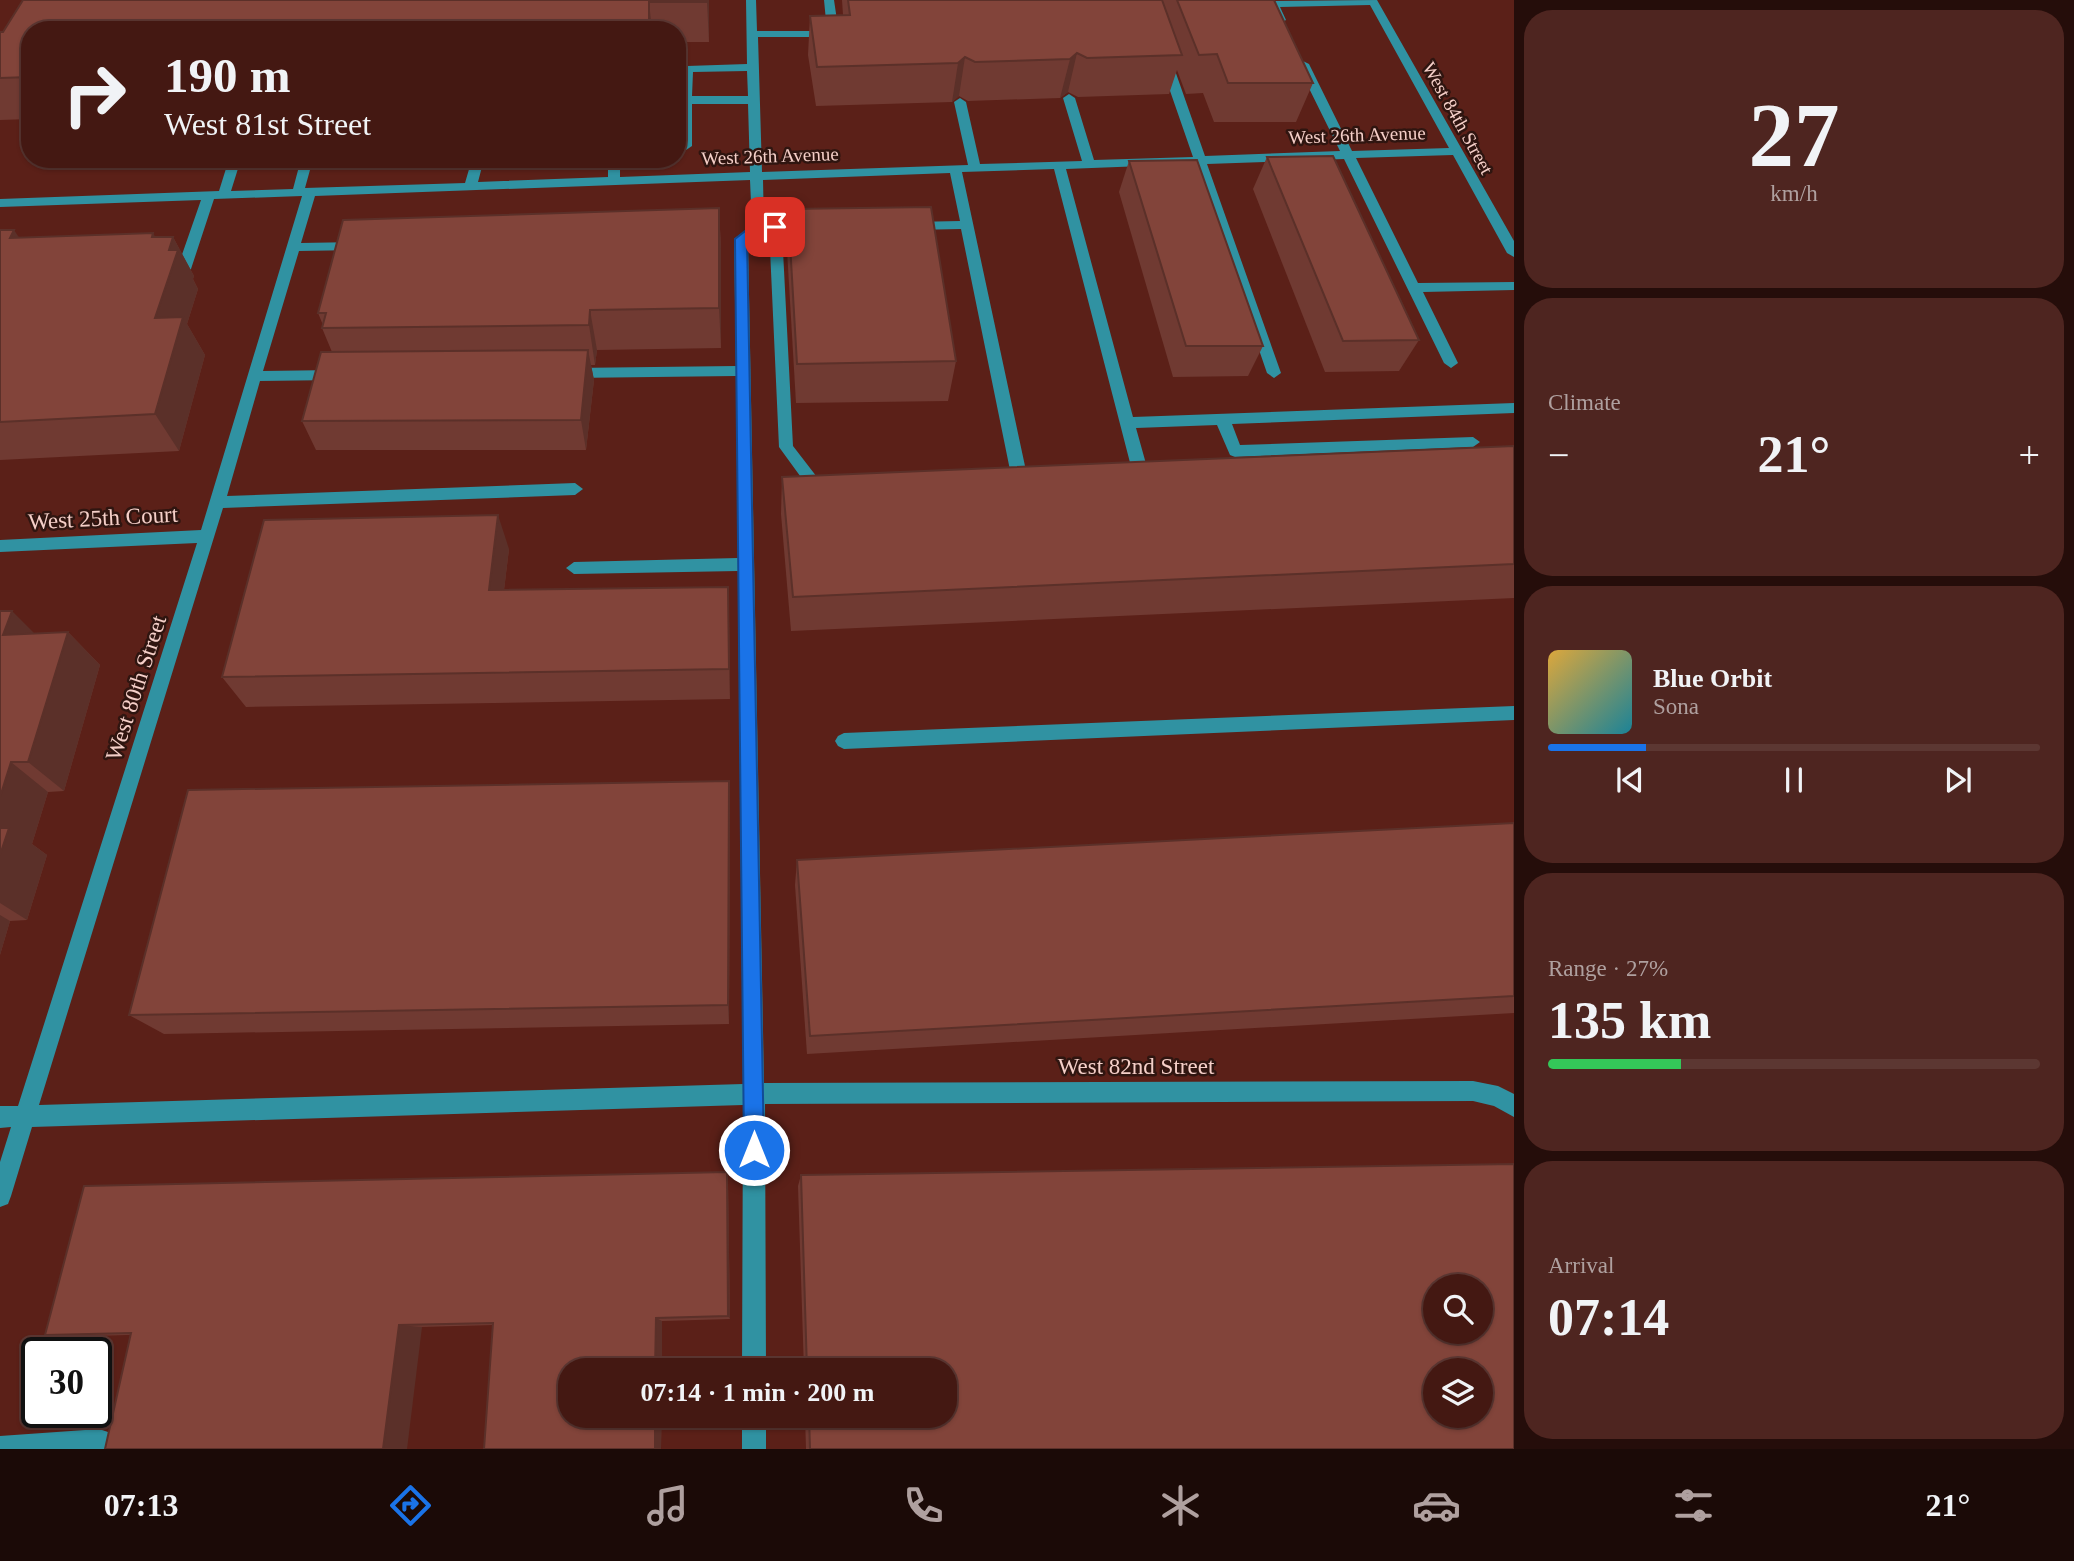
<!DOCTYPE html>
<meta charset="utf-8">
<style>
body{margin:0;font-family:"Times New Roman",serif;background:#4e2520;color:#f1f3f6;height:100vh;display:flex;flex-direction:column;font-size:26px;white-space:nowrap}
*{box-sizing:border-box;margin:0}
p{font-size:23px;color:#afa09f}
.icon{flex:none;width:38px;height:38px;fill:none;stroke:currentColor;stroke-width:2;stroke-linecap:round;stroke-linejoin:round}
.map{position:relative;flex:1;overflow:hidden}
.drawer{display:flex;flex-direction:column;gap:10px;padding:10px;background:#250d0a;width:560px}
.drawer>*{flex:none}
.top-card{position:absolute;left:21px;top:21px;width:665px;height:147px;border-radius:28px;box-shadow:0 2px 5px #0004,0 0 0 2px #5c3732;background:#441812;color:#f1f3f6;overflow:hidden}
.tools{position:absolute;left:1423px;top:1274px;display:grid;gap:14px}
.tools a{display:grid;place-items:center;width:70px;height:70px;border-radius:50%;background:#441812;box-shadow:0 2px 5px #0004,0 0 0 2px #5c3732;font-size:35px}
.speed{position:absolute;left:21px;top:1337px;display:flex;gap:14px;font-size:35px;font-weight:700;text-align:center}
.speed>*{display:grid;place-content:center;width:91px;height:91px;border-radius:50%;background:#441812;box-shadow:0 2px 5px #0004,0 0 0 2px #5c3732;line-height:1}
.speed .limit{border:4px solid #111;border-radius:10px;background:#fff;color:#111}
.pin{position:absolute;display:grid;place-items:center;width:60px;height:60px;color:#fff;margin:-30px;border-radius:14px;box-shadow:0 4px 10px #0006}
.me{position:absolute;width:77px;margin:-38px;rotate:0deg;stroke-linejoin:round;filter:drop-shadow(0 0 5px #0008)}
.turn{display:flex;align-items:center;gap:24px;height:147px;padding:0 28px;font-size:32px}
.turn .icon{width:91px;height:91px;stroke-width:2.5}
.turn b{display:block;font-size:49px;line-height:60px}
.big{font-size:52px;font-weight:600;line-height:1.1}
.drawer .card{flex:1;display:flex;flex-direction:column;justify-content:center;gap:10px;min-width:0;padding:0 24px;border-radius:28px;background:#4e2520}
.drawer .dial{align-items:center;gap:0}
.dial b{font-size:91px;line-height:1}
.song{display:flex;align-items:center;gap:21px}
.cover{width:84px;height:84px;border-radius:10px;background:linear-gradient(135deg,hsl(40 70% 55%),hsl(190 70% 35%))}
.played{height:7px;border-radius:4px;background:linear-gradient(90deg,#1a73e8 20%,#5c3732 20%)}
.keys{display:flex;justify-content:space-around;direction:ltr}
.heat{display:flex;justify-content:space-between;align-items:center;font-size:38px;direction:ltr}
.charge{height:10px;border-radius:5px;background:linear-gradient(90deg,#34c759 27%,#5c3732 0)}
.trip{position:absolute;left:558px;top:1358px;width:399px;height:70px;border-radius:28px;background:#441812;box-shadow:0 2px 5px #0004,0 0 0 2px #5c3732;font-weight:600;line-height:70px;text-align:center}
.dock{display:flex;height:112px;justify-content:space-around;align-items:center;background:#1b0a07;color:#afa09f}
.dock .icon{width:49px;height:49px}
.dock .active{color:#1a73e8}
.dock b{font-size:32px;color:#f1f3f6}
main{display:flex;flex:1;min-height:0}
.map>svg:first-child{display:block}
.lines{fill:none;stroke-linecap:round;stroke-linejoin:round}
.minor{fill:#3092a2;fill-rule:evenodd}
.wall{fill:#703a32}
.shaded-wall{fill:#5b3029}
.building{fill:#82443a;stroke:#5b3029;stroke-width:2;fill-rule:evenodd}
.route{fill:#1a73e8;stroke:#114b97;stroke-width:2}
.labels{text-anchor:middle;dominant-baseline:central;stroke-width:5;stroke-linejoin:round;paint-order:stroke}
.far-street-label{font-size:19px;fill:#f5cfc8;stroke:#2f1510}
.street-label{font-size:23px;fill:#f5cfc8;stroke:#2f1510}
</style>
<main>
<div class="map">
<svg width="1514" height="1449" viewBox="0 0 1514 1449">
<rect width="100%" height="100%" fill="#5b2018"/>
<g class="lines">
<!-- minor -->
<g class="minor">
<path d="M746,0H756L757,31H827L824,0H834L839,34L833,37H758L762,172L968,165L954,102L960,98L966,102L980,164L1082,161L1063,98L1069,94L1075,98L1094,160L1193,157L1160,62L1166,59L1172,62L1205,156L1340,151L1297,64L1303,61L1309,64L1352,151L1449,148L1370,5L1280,7L1286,20L1281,23L1277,22L1268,4L1273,1L1377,0L1514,241V257L1507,253L1453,155L1356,158L1418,283L1514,282V290L1423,292L1458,363L1451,368L1444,363L1344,159L1207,164L1281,373L1274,378L1267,373L1195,164L1066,169L1133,417L1514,403V413L1232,424L1240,445L1473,437L1480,442L1473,447L1235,457L1230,455L1217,425L1136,428L1150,478L1142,484L1134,478L1054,169L962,172L1028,480L1025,484L1009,487L1001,481L1004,477L1011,475L961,229L912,230L906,226L912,222L960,221L950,173L763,180L764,227L748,241L764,1083L1473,1081L1498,1086L1514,1094V1117L1494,1106L1473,1101L765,1104L766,1370H742L743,1105L32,1127L11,1196L8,1204L0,1207V1162L11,1127L0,1128V1106H18L197,543L0,552V540L201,530L302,196L214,199L191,269L184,273L177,269L201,200L0,207V199L219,191L229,159H241L231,191L293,189L301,159H313L305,188L465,183L472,159H484L478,182L608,177V159H620V177L750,172L748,104H692V146L686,150L680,146L681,69L687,66L747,64ZM747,71L748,96H692L693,72ZM750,180L752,225L734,239L736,366L571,368L564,373L571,378L736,376L738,558L574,562L566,568L574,574L738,571L743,1084L39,1105L223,508L575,495L583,489L575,483L227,496L260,381L336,380L343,375L336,370L263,371L299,251L358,250L365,246L358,242L301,243L315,196Z"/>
<polygon points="811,222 816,223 816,229 782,231 793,446 820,481 829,483 832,487 824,493 811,491 779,447 769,227 775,223"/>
<polygon points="1514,706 1514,720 844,749 838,746 835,741 838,736 844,733"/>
<rect x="742" y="1416" width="24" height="33"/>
<polygon points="99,1429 108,1432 111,1441 109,1449 0,1449 0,1436"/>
</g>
</g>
<!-- wall -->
<g class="wall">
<polygon points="23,0 709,0 709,42 677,42 677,30 30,30 30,119 0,120 0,32 3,32"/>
<polygon points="842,0 1274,0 1313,83 1296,122 1214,122 1203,93 1186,94 1177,70 1169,94 1078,97 1068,92 1060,98 968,101 959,96 952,102 816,106 808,55 810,16 843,15"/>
<polygon points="1267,157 1419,340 1399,371 1325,372 1253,189"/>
<polygon points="1129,161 1263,346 1248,376 1173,377 1119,192"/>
<polygon points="719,208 721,249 721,348 597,350 595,365 591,365 594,380 586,450 316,450 302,421 332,352 322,328 323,325 318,313"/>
<polygon points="788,209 956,361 948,401 796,403 787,250"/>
<polygon points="0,230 19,237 173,237 194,276 193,279 198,289 187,324 205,355 179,451 0,460"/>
<polygon points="1514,446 1514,598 791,631 781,514 782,477"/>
<polygon points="509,549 504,590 729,619 730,699 246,707 222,677"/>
<polygon points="0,611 35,634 68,632 100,665 64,791 48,792 32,844 47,855 27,920 10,921 0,955"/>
<polygon points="729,781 730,810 729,1024 164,1034 129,1015"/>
<polygon points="1514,823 1514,1013 807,1054 795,885 797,860"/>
<polygon points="727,1172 728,1183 730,1319 662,1321 661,1449 484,1449 493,1325 90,1336 45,1335"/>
<polygon points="801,1175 1514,1449 806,1449 805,1416 945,1416 945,1370 804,1370 798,1186"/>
</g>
<!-- shaded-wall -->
<g class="shaded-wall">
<polygon points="707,0 709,0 709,42 707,2"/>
<polygon points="649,2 652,30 649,30"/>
<polygon points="1077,53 1068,92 1060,98 1070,59"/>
<polygon points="965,57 959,96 952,102 958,63"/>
<polygon points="719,208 721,249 721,348 719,308"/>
<polygon points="14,230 40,269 10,238"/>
<polygon points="153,233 172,267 169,250 173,237 194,276 193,279 198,289 187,324 205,355 179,451 155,414 155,318 152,237"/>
<polygon points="590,310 597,350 595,365 589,325"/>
<polygon points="588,350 594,380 586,450 581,420"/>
<polygon points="498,515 509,549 500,623 489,590"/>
<polygon points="728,587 729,619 730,699 729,669"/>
<polygon points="12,611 46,645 3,635"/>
<polygon points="68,632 100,665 64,791 28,762"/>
<polygon points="11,762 48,792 32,844 47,855 27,920 0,903 0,797"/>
<polygon points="729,781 730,810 729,1024 728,1005"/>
<polygon points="0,915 10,921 0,955"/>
<polygon points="727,1172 728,1183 730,1319 728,1316"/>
<polygon points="656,1318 662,1321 662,1370 655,1370"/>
<polygon points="399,1325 422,1327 407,1449 383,1449"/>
<polygon points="655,1416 662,1416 661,1449 655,1449"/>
</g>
<!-- building -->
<g class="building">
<polygon points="23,0 707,0 707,2 649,2 649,30 30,30 30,77 0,78 0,32 3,32"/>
<polygon points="848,0 1162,0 1182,55 1087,58 1077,53 1070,59 975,62 965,57 958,63 817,67 810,16 850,15"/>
<polygon points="1177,0 1274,0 1313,83 1228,83 1217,54 1199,55"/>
<polygon points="1333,156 1419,340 1343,341 1267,157"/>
<polygon points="1197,160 1263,346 1186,346 1129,161"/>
<polygon points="931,207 956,361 797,364 788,209"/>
<polygon points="719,208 719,308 590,310 589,325 322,328 326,313 318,313 343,220"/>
<polygon points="0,230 14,230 10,238 153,233 152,237 173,237 169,250 178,250 155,318 183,317 155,414 0,422"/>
<polygon points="588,350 581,420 302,421 321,352"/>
<polygon points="1514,446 1514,564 793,597 782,477"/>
<polygon points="498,515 489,590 728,587 729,669 222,677 264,520"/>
<polygon points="0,611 12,611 3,635 68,632 28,762 11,762 0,797"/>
<polygon points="729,781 728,1005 129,1015 188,790"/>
<polygon points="1514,823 1514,996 810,1036 797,860"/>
<polygon points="0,828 9,828 0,855"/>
<path d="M1514,1164V1449H810L809,1416H945V1370H807L801,1175ZM1435,1286H1480V1332H1435ZM1435,1370H1480V1416H1435Z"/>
<polygon points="727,1172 728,1316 656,1318 655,1370 570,1370 570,1416 655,1416 655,1449 484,1449 493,1323 399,1325 383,1449 105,1449 131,1333 45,1335 84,1186"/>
</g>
<!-- route -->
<polygon class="route" points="775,223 781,227 779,229 761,230 747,240 764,1150 761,1156 754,1159 747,1156 744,1150 735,239 754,224"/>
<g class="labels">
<!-- far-street labels -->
<g class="far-street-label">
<text transform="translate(1458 118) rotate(61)">West 84th Street</text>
<text transform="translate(1357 135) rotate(-2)">West 26th Avenue</text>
<text transform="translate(770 156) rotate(-2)">West 26th Avenue</text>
</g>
<!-- street labels -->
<g class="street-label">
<text transform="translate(103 518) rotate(-3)">West 25th Court</text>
<text transform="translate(136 688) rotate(-72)">West 80th Street</text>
<text x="1136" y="1066">West 82nd Street</text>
</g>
</g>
</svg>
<div class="tools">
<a><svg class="icon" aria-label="search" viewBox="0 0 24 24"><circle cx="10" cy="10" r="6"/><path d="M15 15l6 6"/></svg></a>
<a><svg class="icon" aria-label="layers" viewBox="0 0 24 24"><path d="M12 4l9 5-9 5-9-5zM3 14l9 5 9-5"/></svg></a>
</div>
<div class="speed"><div class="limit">30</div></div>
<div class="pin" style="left:775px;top:227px;background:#d93025"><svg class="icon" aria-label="arrive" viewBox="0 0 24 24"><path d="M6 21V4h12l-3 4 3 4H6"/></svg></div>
<svg class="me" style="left:754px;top:1150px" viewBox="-20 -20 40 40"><circle r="17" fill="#1a73e8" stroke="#fff" stroke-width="3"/><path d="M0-11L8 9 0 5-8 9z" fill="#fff"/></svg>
<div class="trip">07:14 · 1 min · 200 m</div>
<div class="top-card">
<div class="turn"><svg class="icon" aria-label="right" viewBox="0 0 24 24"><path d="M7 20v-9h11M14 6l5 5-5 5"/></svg><div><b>190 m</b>West 81st Street</div></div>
</div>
</div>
<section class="drawer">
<div class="card dial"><b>27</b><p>km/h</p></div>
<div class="card"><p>Climate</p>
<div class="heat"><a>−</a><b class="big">21°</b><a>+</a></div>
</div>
<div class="card">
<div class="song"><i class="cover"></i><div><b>Blue Orbit</b><p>Sona</p></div></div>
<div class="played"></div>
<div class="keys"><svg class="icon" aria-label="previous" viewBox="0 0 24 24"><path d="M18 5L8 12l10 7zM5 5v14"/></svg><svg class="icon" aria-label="pause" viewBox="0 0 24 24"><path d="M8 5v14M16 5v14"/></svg><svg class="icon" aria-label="next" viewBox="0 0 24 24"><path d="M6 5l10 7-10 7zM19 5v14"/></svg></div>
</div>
<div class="card"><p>Range · 27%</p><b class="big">135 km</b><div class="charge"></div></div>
<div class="card"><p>Arrival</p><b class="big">07:14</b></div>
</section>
</main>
<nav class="dock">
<b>07:13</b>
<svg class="icon active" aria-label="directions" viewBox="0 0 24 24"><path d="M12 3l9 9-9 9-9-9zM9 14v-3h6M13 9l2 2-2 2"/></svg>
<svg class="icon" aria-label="music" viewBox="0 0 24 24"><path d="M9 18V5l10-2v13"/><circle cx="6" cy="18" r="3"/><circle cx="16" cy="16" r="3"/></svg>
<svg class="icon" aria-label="phone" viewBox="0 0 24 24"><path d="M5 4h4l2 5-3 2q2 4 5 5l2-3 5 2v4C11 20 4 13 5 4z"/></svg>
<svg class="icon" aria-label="climate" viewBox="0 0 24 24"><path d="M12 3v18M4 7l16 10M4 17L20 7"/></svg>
<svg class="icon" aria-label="car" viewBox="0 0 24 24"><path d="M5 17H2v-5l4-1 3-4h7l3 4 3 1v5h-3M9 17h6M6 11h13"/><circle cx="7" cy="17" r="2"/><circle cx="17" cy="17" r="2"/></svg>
<svg class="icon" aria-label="filters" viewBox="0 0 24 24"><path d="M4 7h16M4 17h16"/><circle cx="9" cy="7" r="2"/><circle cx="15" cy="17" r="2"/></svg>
<b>21°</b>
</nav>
